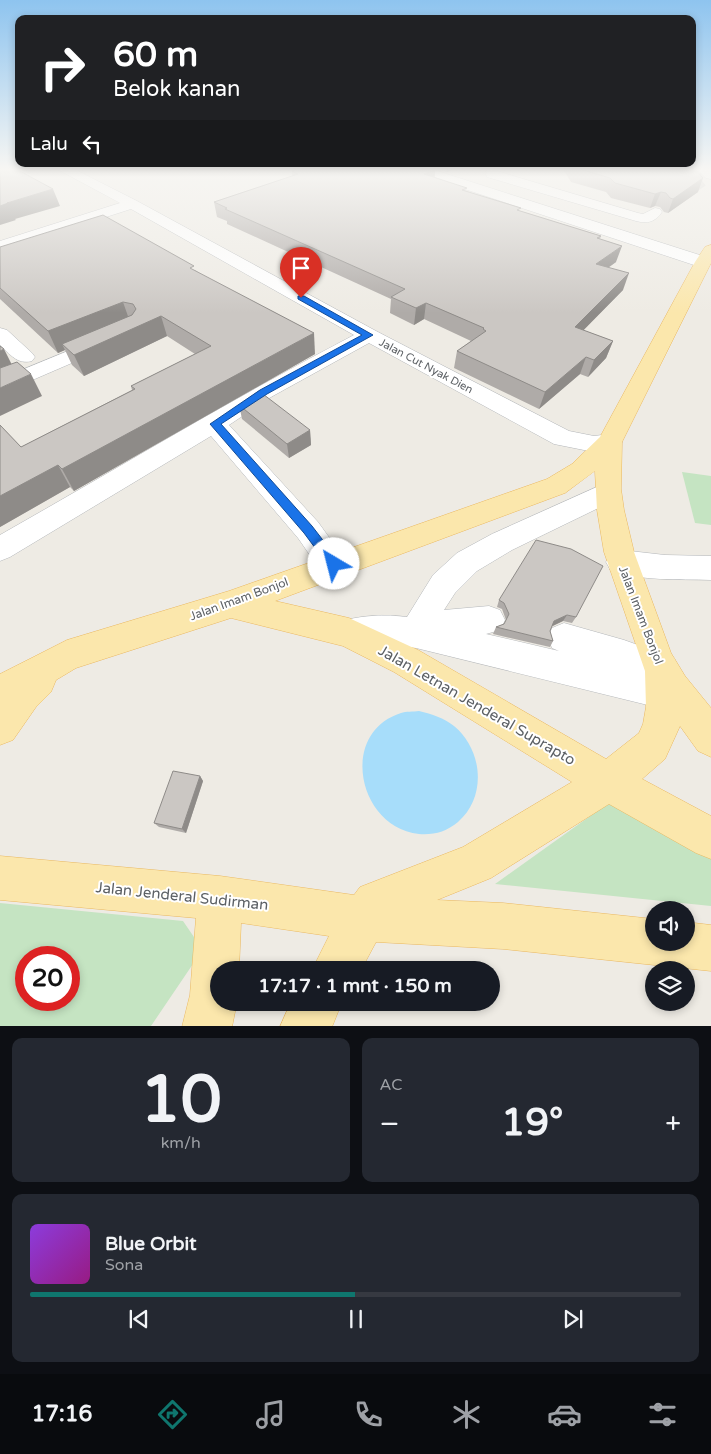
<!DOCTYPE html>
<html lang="id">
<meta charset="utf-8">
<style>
body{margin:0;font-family:"Varela Round",sans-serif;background:#242831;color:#f1f3f6;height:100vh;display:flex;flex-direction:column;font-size:19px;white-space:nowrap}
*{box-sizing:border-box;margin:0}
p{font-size:16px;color:#9ea1a6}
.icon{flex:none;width:28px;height:28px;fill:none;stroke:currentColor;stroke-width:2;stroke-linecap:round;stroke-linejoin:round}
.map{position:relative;height:1026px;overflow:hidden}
.panel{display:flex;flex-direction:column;gap:12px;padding:12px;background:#0d0f14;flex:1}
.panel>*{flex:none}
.hud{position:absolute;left:15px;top:15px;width:681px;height:152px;border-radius:10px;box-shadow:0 2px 8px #0003;background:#202124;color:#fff;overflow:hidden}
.fabs{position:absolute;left:645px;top:901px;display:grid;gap:10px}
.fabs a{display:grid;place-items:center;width:50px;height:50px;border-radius:50%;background:#171b24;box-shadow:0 2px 8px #0003;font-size:25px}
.speed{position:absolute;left:15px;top:946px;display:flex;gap:10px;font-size:25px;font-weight:700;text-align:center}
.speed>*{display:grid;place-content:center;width:65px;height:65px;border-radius:50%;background:#171b24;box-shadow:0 2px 8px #0003;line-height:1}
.speed .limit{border:8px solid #d22;background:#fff;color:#111}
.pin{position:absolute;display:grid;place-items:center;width:42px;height:42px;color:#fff;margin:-51px -21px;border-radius:50% 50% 50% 0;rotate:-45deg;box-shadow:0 0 5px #0007}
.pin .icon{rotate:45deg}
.me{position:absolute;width:55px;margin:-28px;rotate:323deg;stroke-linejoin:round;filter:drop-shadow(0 0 4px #0008)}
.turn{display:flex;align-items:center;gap:18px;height:105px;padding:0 15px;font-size:22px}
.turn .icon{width:65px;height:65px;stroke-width:2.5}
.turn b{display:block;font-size:35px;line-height:42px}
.then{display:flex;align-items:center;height:48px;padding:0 15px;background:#0003;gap:10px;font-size:19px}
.big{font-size:38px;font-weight:700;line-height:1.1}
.panel .widget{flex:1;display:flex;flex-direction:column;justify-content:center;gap:8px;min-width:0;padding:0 18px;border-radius:10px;background:#242831}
.panel .dial{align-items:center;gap:0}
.dial b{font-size:65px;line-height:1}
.song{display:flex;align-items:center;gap:15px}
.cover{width:60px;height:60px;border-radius:8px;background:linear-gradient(135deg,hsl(270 70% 55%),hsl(310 70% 35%))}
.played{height:5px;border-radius:2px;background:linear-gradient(90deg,#0f766e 50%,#363941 50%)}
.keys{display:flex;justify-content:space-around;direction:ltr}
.heat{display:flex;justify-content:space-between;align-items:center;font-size:28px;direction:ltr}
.panel .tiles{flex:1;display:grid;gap:12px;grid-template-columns:1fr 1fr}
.widget:last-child{grid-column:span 2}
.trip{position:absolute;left:210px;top:961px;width:290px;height:50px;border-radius:25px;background:#171b24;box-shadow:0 2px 8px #0003;font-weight:700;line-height:50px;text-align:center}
.dock{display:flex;height:80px;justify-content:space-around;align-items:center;background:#090b0e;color:#9ea1a6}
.dock .icon{width:35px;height:35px}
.dock .current{color:#0f766e}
.dock b{font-size:22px;color:#f1f3f6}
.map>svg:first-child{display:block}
.green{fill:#c5e4c2;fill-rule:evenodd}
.water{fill:#a7ddfa}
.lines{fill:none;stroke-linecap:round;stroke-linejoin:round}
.minor-tunnel{stroke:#cac8c4;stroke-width:14;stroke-dasharray:14 7;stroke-linecap:butt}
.minor-casing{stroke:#b4b7ba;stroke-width:1}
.major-casing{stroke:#eab861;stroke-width:1}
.minor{fill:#fff;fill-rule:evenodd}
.major{fill:#fbe7ac;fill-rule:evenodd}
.wall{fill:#afaba8}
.shaded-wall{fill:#8e8b88}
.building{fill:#cbc7c3;stroke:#8e8b88}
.route{fill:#1a73e8;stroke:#114b97}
.labels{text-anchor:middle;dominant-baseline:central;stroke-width:4;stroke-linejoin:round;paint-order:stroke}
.far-street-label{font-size:11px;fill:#5c6064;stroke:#fff}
.street-label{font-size:12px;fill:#5c6064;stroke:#fff}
.near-street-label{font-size:15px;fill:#5c6064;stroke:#fff}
</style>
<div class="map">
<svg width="711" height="1027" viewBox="0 0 711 1027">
<rect width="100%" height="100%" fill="#eeebe4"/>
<!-- green -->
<g class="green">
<polygon points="682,472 711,476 711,525 695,523"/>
<polygon points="614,799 711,856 711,906 495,884"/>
<path d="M0,903L183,921L196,940L197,958L151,1026H0ZM26,958H69V1000H26Z"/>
</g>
<!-- water -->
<path class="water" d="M419,711C432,714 444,718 454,726C483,750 487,797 458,822C446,832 434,835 419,834C358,828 338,733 401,713C406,711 413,712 419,711Z"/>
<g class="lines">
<!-- minor-tunnel -->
<polyline class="minor-tunnel" points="673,200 704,178 697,169"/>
<defs>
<g id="minor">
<path d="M57,169H74L137,201L376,331L569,431L594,436L610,434L619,436L622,442L619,448L594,452L554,444L369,343L271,397L229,425L318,522L349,565L345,574L334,577L323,574L298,538L211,436L10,557L0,561V535C118,468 234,398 354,335L131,209L0,251V241L120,203Z"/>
<polygon points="411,169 431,169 709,258 711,262 709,266 697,266 413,172"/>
<path d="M487,169H502L500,172L638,213L643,214L655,208L660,209L662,212C655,222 648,224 636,221L487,177L486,174Z"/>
<polygon points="697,169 711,169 711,179 706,178"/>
<path d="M0,328L7,330L32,353L35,357L32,361C17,365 10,354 0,345Z"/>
<polygon points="102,337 109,339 112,343 109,347 0,394 0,379"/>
<path d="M608,482L617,485L621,492L617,499L512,550L477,571L455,593L444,610L489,606L500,610L505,620L500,630L486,634L559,651L552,648L548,638L552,628L564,623L624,640L674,658L679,669L675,679L682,692L676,704L664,709L416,648L396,645L349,648L337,643L333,633L337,623C358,615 386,614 407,617L433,575L457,553L492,534Z"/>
<path d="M621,550L665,555L711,556V580C678,579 642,581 611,571L606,562L611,553Z"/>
</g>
<g id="major">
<path d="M711,245V263L622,442L621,489L624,510L634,552L671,653L685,676L711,708V757L698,751L680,726L665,759L642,779L711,816V859L696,853L609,804L491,878L437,900L503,903L654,919V942H686V922L711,925V971L503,949L376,942L361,970H312L329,936L241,923L239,970H219V1002H237L232,1027H182L190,995L196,918L0,900V856L220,876L354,895L360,887L463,847L572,782L394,672L343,646L231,618L76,668L56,680L51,692L36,707L13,740L0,745V674L67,640L229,591L547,479L572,464L600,437L695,262L705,247ZM595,471L597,510L604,552L645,671L646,707L643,724L639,733L606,759L418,650L349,618L275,601L565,493Z"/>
<polygon points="291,1002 342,1002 332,1027 280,1027"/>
</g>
</defs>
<!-- minor casing -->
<use href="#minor" class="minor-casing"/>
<!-- major casing -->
<use href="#major" class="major-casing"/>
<!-- minor -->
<use href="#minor" class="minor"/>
<!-- major -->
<use href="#major" class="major"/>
</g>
<!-- wall -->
<g class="wall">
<polygon points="438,169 454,169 447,172"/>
<polygon points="563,169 695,169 698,192 668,213 664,212 660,207 655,206 650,208 611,198 606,192 571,182"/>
<polygon points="435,170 435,177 467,191 520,211 601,236 600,239 616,262 608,268 623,290 583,330 613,341 606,358 588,377 580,374 539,409 454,368 457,351 471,341 424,319 414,325 390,313 391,299 227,224 227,221 217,217 214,202 292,176 292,171"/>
<polygon points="0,247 195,270 315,354 74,491 70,487 0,527 0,425 21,447 132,390 131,386 195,354 167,336 84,376 72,365 65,350 58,353 0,299"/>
<polygon points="239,405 310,430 311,445 289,458 242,419"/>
<polygon points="499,600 576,617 572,623 563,621 551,627 550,631 553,641 550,647 493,634 496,627 504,624 506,620 502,609 497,607"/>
<polygon points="200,776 203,781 186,833 159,827 154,823"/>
</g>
<!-- shaded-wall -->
<g class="shaded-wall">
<polygon points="447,169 454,169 447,172"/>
<polygon points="435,170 434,183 424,174"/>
<polygon points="703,178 698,192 668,213 673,199"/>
<polygon points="53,189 60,206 15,219 16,220 0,225 0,206 7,203"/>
<polygon points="661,192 655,206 650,208 655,194"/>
<polygon points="622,246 616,262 590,280 596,264"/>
<polygon points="629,273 623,290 570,344 575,327"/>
<polygon points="123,302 130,322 62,344 65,350 58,353 48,331"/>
<polygon points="426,303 424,319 414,325 416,308"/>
<polygon points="161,316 167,336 84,376 74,355"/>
<polygon points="314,333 315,354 74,491 62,469"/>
<polygon points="613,341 606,358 588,377 594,360"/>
<polygon points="4,349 15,371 0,377 0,351"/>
<polygon points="586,357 580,374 539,409 545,392"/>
<polygon points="31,374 42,396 0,416 0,388"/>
<polygon points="310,430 311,445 289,458 287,444"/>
<polygon points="58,465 70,487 0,527 0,496"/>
<polygon points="567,615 563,621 550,627 554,621"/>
<polygon points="200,776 203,781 186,833 182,829"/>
</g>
<!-- building -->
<g class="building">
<polygon points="0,169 16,169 53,189 7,203 8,203 0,206"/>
<polygon points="297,169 435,169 435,170 424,174 467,188 462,190 521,208 517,210 601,236 597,238 622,246 596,264 629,273 575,327 613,341 594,360 586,357 545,392 457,351 486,331 483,329 484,328 426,303 416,308 391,297 405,289 225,209 227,208 214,202 298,174 292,171"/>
<polygon points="580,169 695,169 703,178 673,199 670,198 666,193 661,192 655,194 615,183 610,178"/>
<polygon points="103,215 194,266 190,268 314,333 62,469 58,465 0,496 0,425 21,447 135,389 131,386 211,346 161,316 74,355 62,344 132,315 136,309 133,304 123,302 48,331 0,288 0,247"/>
<polygon points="0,346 4,349 0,351"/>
<polygon points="17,362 31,374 0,388 0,368"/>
<polygon points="259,391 310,430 287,444 239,405"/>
<polygon points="536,540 571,549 603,566 576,617 567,615 554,621 550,631 553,641 496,627 504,624 509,614 504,603 499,600"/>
<polygon points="173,771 200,776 182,829 154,823"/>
</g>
<!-- sky -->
<linearGradient id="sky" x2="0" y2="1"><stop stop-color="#8ec4ef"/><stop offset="0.54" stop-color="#f7f6f3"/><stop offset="1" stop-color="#f7f6f3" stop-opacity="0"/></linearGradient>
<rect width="711" height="313" fill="url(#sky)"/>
<!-- route -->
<polygon class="route" points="298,296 304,296 373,335 267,394 221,424 312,526 339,561 341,564 339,568 330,568 304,533 210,424 260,390 362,335 298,299"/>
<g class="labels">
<!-- far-street labels -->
<g class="far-street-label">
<text transform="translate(426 366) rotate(28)">Jalan Cut Nyak Dien</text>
</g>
<!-- street labels -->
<g class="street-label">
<text transform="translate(239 599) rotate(-20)">Jalan Imam Bonjol</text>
<text transform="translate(641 615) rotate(69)">Jalan Imam Bonjol</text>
</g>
<!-- near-street labels -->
<g class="near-street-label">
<text transform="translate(477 705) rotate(30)">Jalan Letnan Jenderal Suprapto</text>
<text transform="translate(182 896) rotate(6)">Jalan Jenderal Sudirman</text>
</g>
</g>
</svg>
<div class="fabs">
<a><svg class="icon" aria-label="sound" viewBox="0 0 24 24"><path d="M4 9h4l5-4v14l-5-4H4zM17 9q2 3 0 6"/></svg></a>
<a><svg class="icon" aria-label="layers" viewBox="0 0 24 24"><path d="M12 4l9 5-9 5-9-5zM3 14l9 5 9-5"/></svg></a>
</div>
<div class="speed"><div class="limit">20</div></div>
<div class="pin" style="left:301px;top:298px;background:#d93025"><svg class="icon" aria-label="arrive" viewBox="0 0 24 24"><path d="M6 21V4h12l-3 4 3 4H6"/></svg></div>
<svg class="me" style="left:334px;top:564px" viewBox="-20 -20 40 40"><circle r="19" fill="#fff"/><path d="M0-13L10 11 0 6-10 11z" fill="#1a73e8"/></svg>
<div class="trip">17:17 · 1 mnt · 150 m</div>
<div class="hud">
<div class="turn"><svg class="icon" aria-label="right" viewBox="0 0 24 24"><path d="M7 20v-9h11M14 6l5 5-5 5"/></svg><div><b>60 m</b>Belok kanan</div></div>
<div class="then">Lalu<svg class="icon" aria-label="left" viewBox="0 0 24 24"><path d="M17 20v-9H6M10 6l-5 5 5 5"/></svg></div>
</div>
</div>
<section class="panel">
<div class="tiles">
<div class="widget dial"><b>10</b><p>km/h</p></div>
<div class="widget"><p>AC</p>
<div class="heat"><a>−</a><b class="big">19°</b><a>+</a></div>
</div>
<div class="widget">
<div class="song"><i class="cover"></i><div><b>Blue Orbit</b><p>Sona</p></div></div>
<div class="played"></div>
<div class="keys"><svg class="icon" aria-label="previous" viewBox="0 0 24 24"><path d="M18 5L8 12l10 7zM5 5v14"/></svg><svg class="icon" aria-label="pause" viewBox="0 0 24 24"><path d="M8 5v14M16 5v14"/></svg><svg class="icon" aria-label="next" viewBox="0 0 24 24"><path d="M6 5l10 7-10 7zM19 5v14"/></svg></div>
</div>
</div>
</section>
<nav class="dock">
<b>17:16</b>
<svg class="icon current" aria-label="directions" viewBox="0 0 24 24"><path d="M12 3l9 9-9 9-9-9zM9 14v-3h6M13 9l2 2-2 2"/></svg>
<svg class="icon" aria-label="music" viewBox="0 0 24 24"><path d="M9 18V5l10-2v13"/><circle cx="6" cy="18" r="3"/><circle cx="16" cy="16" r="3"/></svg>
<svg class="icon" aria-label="phone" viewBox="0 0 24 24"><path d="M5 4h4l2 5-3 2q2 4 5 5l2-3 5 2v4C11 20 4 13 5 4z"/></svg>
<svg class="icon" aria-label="climate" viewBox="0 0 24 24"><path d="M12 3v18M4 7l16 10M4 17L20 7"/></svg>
<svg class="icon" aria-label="car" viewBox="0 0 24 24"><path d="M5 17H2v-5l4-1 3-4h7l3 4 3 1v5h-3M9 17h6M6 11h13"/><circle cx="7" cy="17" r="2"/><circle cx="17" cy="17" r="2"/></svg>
<svg class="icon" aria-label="filters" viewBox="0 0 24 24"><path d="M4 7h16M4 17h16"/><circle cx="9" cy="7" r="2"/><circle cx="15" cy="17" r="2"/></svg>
</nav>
